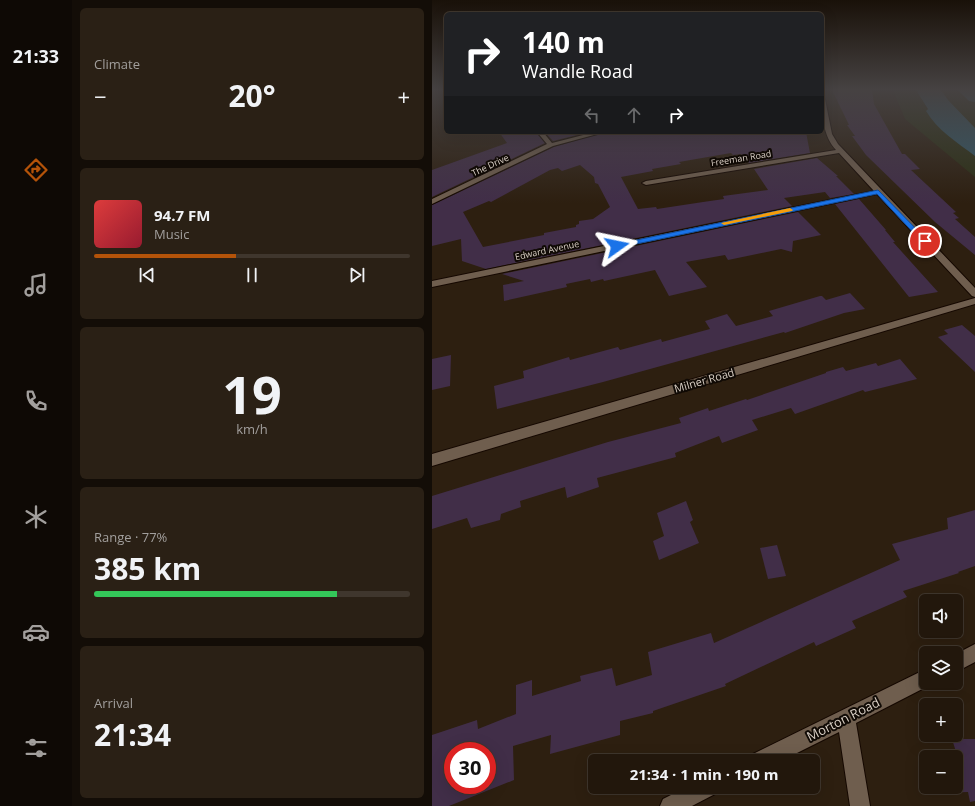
<!DOCTYPE html>
<meta charset="utf-8">
<style>
body{margin:0;font-family:"Open Sans",sans-serif;background:#2a2015;color:#f1f3f6;height:100vh;display:flex;flex-direction:column;font-size:15px;white-space:nowrap}
*{box-sizing:border-box;margin:0}
p{font-size:13px;color:#a29f9d}
.icon{flex:none;width:22px;height:22px;fill:none;stroke:currentColor;stroke-width:2;stroke-linecap:round;stroke-linejoin:round}
.map{position:relative;flex:1;overflow:hidden}
.details{display:flex;flex-direction:column;gap:8px;padding:8px;background:#130d07;width:360px}
.details>*{flex:none}
.top-card{position:absolute;left:12px;top:12px;width:380px;height:122px;border-radius:6px;box-shadow:0 4px 16px #0002,0 0 0 1px #3f362d;background:#202124;color:#fff;overflow:hidden}
.fabs{position:absolute;left:487px;top:594px;display:grid;gap:8px}
.fabs a{display:grid;place-items:center;width:44px;height:44px;border-radius:6px;background:#22170c;box-shadow:0 4px 16px #0002,0 0 0 1px #3f362d;font-size:20px}
.speed{position:absolute;left:12px;top:742px;display:flex;gap:8px;font-size:20px;font-weight:700;text-align:center}
.speed>*{display:grid;place-content:center;width:52px;height:52px;border-radius:50%;background:#22170c;box-shadow:0 4px 16px #0002,0 0 0 1px #3f362d;line-height:1}
.speed .limit{border:6px solid #d22;background:#fff;color:#111}
.pin{position:absolute;display:grid;place-items:center;width:34px;height:34px;color:#fff;margin:-17px;border:2px solid #fff;border-radius:50%;box-shadow:0 1px 4px #0007}
.me{position:absolute;width:44px;margin:-22px;rotate:78deg;stroke-linejoin:round;filter:drop-shadow(0 0 3px #0008)}
.turn{display:flex;align-items:center;gap:14px;height:84px;padding:0 12px;font-size:18px}
.turn .icon{width:52px;height:52px;stroke-width:2.5}
.turn b{display:block;font-size:28px;line-height:34px}
.lanes{display:flex;align-items:center;height:38px;padding:0 12px;background:#0003;justify-content:center;gap:20px;direction:ltr}
.lanes .off{opacity:.35}
.big{font-size:30px;font-weight:700;line-height:1.1}
.details .widget{flex:1;display:flex;flex-direction:column;justify-content:center;gap:6px;min-width:0;padding:0 14px;border-radius:6px;background:#2a2015}
.details .dial{align-items:center;gap:0}
.dial b{font-size:52px;line-height:1}
.song{display:flex;align-items:center;gap:12px}
.cover{width:48px;height:48px;border-radius:6px;background:linear-gradient(135deg,hsl(0 70% 55%),hsl(350 70% 35%))}
.played{height:4px;border-radius:2px;background:linear-gradient(90deg,#b45309 45%,#3f362d 45%)}
.keys{display:flex;justify-content:space-around;direction:ltr}
.heat{display:flex;justify-content:space-between;align-items:center;font-size:22px;direction:ltr}
.charge{height:6px;border-radius:3px;background:linear-gradient(90deg,#34c759 77%,#3f362d 0)}
.trip{position:absolute;left:156px;top:754px;width:232px;height:40px;border-radius:6px;background:#22170c;box-shadow:0 4px 16px #0002,0 0 0 1px #3f362d;font-weight:700;line-height:40px;text-align:center}
main{display:flex;flex:1;min-height:0}
.tab-bar{display:flex;flex-direction:column;width:72px;justify-content:space-around;align-items:center;background:#0e0905;color:#a29f9d}
.tab-bar .icon{width:28px;height:28px}
.tab-bar .on{color:#b45309}
.tab-bar b{font-size:18px;color:#f1f3f6}
.map>svg:first-child{display:block}
.green{fill:#2b2f14}
.water{fill:#335a6a}
.lines{fill:none;stroke-linecap:round;stroke-linejoin:round}
.river{fill:#335a6a;fill-rule:evenodd}
.building{fill:#412e48;fill-rule:evenodd}
.minor-casing{stroke:#150800;stroke-width:2}
.minor{fill:#6f5e4e;fill-rule:evenodd}
.route{fill:#1a73e8;stroke:#114b97}
.slow{fill:#f59e0b}
.labels{text-anchor:middle;dominant-baseline:central;stroke-width:4;stroke-linejoin:round;paint-order:stroke}
.far-street-label{font-size:9px;fill:#dad0c6;stroke:#100a05}
.street-label{font-size:11px;fill:#dad0c6;stroke:#100a05}
.near-street-label{font-size:13px;fill:#dad0c6;stroke:#100a05}
</style>
<main>
<nav class="tab-bar">
<b>21:33</b>
<svg class="icon on" aria-label="directions" viewBox="0 0 24 24"><path d="M12 3l9 9-9 9-9-9zM9 14v-3h6M13 9l2 2-2 2"/></svg>
<svg class="icon" aria-label="music" viewBox="0 0 24 24"><path d="M9 18V5l10-2v13"/><circle cx="6" cy="18" r="3"/><circle cx="16" cy="16" r="3"/></svg>
<svg class="icon" aria-label="phone" viewBox="0 0 24 24"><path d="M5 4h4l2 5-3 2q2 4 5 5l2-3 5 2v4C11 20 4 13 5 4z"/></svg>
<svg class="icon" aria-label="climate" viewBox="0 0 24 24"><path d="M12 3v18M4 7l16 10M4 17L20 7"/></svg>
<svg class="icon" aria-label="car" viewBox="0 0 24 24"><path d="M5 17H2v-5l4-1 3-4h7l3 4 3 1v5h-3M9 17h6M6 11h13"/><circle cx="7" cy="17" r="2"/><circle cx="17" cy="17" r="2"/></svg>
<svg class="icon" aria-label="filters" viewBox="0 0 24 24"><path d="M4 7h16M4 17h16"/><circle cx="9" cy="7" r="2"/><circle cx="15" cy="17" r="2"/></svg>
</nav>
<section class="details">
<div class="widget"><p>Climate</p>
<div class="heat"><a>−</a><b class="big">20°</b><a>+</a></div>
</div>
<div class="widget">
<div class="song"><i class="cover"></i><div><b>94.7 FM</b><p>Music</p></div></div>
<div class="played"></div>
<div class="keys"><svg class="icon" aria-label="previous" viewBox="0 0 24 24"><path d="M18 5L8 12l10 7zM5 5v14"/></svg><svg class="icon" aria-label="pause" viewBox="0 0 24 24"><path d="M8 5v14M16 5v14"/></svg><svg class="icon" aria-label="next" viewBox="0 0 24 24"><path d="M6 5l10 7-10 7zM19 5v14"/></svg></div>
</div>
<div class="widget dial"><b>19</b><p>km/h</p></div>
<div class="widget"><p>Range · 77%</p><b class="big">385 km</b><div class="charge"></div></div>
<div class="widget"><p>Arrival</p><b class="big">21:34</b></div>
</section>
<div class="map">
<svg width="543" height="806" viewBox="0 0 543 806">
<rect width="100%" height="100%" fill="#2d1f10"/>
<!-- green -->
<polygon class="green" points="461,90 543,90 543,177 473,119"/>
<!-- water -->
<path class="water" d="M484,90H509L516,100L543,128V156C526,143 505,130 494,111L496,109Z"/>
<g class="lines">
<!-- river -->
<polygon class="river" points="526,90 543,90 543,102 537,101"/>
</g>
<!-- building -->
<g class="building">
<polygon points="400,90 440,90 442,104 470,154 473,154 488,169 479,170 524,212 521,213 527,218 523,219 543,237 543,255 503,222 434,155 420,136 423,136 415,125 417,125"/>
<polygon points="67,132 104,132 113,143 0,197 0,170 75,143"/>
<polygon points="113,132 157,132 121,141"/>
<path d="M174,132H374L378,153L317,163L309,154L301,155L299,153L247,162L249,164L220,169L221,171L189,177L206,209L224,207L225,209L271,202L292,199L291,196L336,190L322,169L385,158L406,176H404L422,194L398,198L393,192L352,198L360,206L54,269L30,261L29,239L0,246V205L122,147ZM148,165L162,177L163,183L166,184L178,207L161,219L147,221V224L144,225V227L112,233V235L51,247L31,212L57,201L59,202L118,170L126,168L130,171Z"/>
<polygon points="427,199 454,230 453,230 463,242 461,242 506,292 477,297 403,204"/>
<polygon points="366,212 389,235 361,241 360,252 349,249 296,260 293,255 254,262 275,287 237,296 223,270 172,281 171,279 159,282 158,279 134,284 135,287 72,301 71,285 92,281 70,274"/>
<polygon points="418,293 433,309 412,313 353,333 352,332 171,382 65,409 62,386 92,378 91,371 137,357 138,360 186,347 188,350 229,339 230,342 278,329 273,321 295,314 304,326 341,316 337,311 388,296 390,296 394,300"/>
<polygon points="530,325 543,336 543,372 506,337 516,334 512,330"/>
<polygon points="19,355 18,386 0,390 0,359"/>
<polygon points="468,359 485,379 433,392 431,390 363,414 359,408 320,420 326,430 290,443 287,436 243,453 244,457 165,478 167,487 135,498 133,487 88,501 89,507 69,514 68,520 39,528 35,518 0,529 0,496 176,442 249,423 247,418 276,408 277,411 314,399 315,400 394,373 394,372 411,367 414,371 444,363 446,366"/>
<polygon points="254,501 261,520 258,522 267,543 227,560 221,541 232,536 225,513"/>
<path d="M543,510V566L526,572L527,573L471,591L475,597L420,621L424,628L384,646L382,642L293,684L294,686L221,711V713L188,721V735L118,754L119,735L81,746L82,780L17,806H0V735L45,720L46,729L84,714V685L100,680V696L149,681L148,676L180,668L184,686L220,675L216,652L279,633L282,643L468,560L460,544L516,529L515,518ZM21,751H55V785H21Z"/>
<polygon points="345,545 354,576 336,579 328,548"/>
<polygon points="520,739 543,739 543,801 538,802 536,792 507,793 506,787 524,787 524,757 499,757 499,756 525,755"/>
</g>
<g class="lines">
<defs>
<g id="minor">
<path d="M390,97L393,99L400,134L406,144L543,288V297L540,296L445,194L0,287V281L442,191L407,153L214,185L210,183L214,181L404,150C391,136 390,116 390,97Z"/>
<polygon points="105,132 111,132 120,143 163,132 173,132 121,146 0,204 0,199 115,144"/>
<polygon points="543,298 543,304 0,466 0,454"/>
<polygon points="543,644 543,662 524,672 524,654"/>
<polygon points="494,669 494,683 501,683 500,684 424,723 438,806 418,806 407,732 349,761 318,761 321,754"/>
<polygon points="255,787 286,787 283,794 260,806 228,806 231,799"/>
</g>
</defs>
<!-- minor casing -->
<use href="#minor" class="minor-casing"/>
<!-- minor -->
<use href="#minor" class="minor"/>
</g>
<!-- sky -->
<linearGradient id="sky" x2="0" y2="1"><stop stop-color="#191109"/><stop offset="0.44" stop-color="#464242"/><stop offset="1" stop-color="#464242" stop-opacity="0"/></linearGradient>
<rect width="543" height="203" fill="url(#sky)"/>
<!-- route -->
<polygon class="route" points="446,190 495,240 495,242 490,242 445,194 185,248 181,246 185,244"/>
<!-- slow -->
<polygon class="slow" points="358,208 361,210 360,211 292,225 289,223"/>
<g class="labels">
<!-- far-street labels -->
<g class="far-street-label">
<text transform="translate(309 158) rotate(-9)">Freeman Road</text>
<text transform="translate(58 165) rotate(-25)">The Drive</text>
<text transform="translate(115 250) rotate(-12)">Edward Avenue</text>
</g>
<!-- street labels -->
<g class="street-label">
<text transform="translate(272 380) rotate(-16)">Milner Road</text>
</g>
<!-- near-street labels -->
<g class="near-street-label">
<text transform="translate(411 719) rotate(-27)">Morton Road</text>
</g>
</g>
</svg>
<div class="fabs">
<a><svg class="icon" aria-label="sound" viewBox="0 0 24 24"><path d="M4 9h4l5-4v14l-5-4H4zM17 9q2 3 0 6"/></svg></a>
<a><svg class="icon" aria-label="layers" viewBox="0 0 24 24"><path d="M12 4l9 5-9 5-9-5zM3 14l9 5 9-5"/></svg></a>
<a>+</a>
<a>−</a>
</div>
<div class="speed"><div class="limit">30</div></div>
<div class="pin" style="left:493px;top:241px;background:#d93025"><svg class="icon" aria-label="arrive" viewBox="0 0 24 24"><path d="M6 21V4h12l-3 4 3 4H6"/></svg></div>
<svg class="me" style="left:185px;top:246px" viewBox="-20 -20 40 40"><path d="M0-17L14 15 0 8-14 15z" fill="#1a73e8" stroke="#fff" stroke-width="4"/></svg>
<div class="trip">21:34 · 1 min · 190 m</div>
<div class="top-card">
<div class="turn"><svg class="icon" aria-label="right" viewBox="0 0 24 24"><path d="M7 20v-9h11M14 6l5 5-5 5"/></svg><div><b>140 m</b>Wandle Road</div></div>
<div class="lanes"><svg class="icon off" aria-label="left" viewBox="0 0 24 24"><path d="M17 20v-9H6M10 6l-5 5 5 5"/></svg><svg class="icon off" aria-label="ahead" viewBox="0 0 24 24"><path d="M12 20V5M6 11l6-6 6 6"/></svg><svg class="icon" aria-label="right" viewBox="0 0 24 24"><path d="M7 20v-9h11M14 6l5 5-5 5"/></svg></div>
</div>
</div>
</main>
